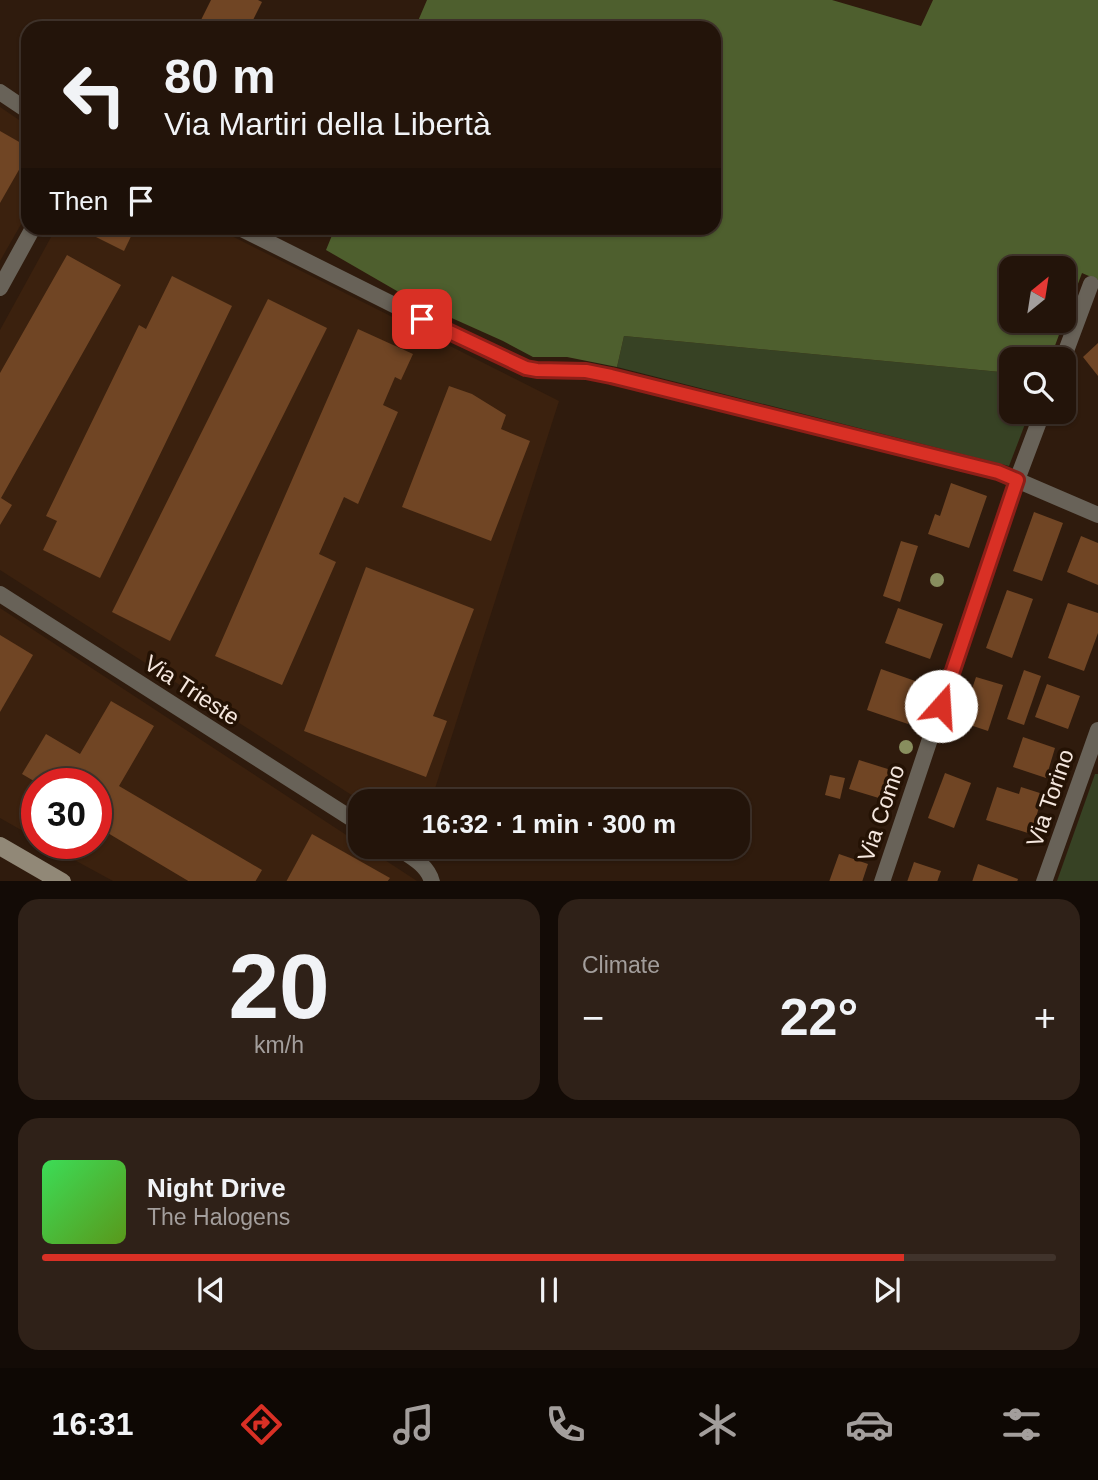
<!DOCTYPE html>
<meta charset="utf-8">
<style>
body{margin:0;font-family:Helvetica,sans-serif;background:#2f2118;color:#f1f3f6;height:100vh;display:flex;flex-direction:column;font-size:26px;white-space:nowrap}
*{box-sizing:border-box;margin:0}
p{font-size:23px;color:#a39e9c}
.icon{flex:none;width:38px;height:38px;fill:none;stroke:currentColor;stroke-width:2;stroke-linecap:round;stroke-linejoin:round}
.map{position:relative;height:881px;overflow:hidden}
.sheet{display:flex;flex-direction:column;gap:18px;padding:18px;background:#130b06;flex:1}
.sheet>*{flex:none}
.top-card{position:absolute;left:21px;top:21px;width:700px;height:214px;border-radius:21px;box-shadow:0 2px 5px #0004,0 0 0 2px #40332b;background:#23140a;color:#f1f3f6;overflow:hidden}
.needle{width:46px;rotate:30deg}
.controls{position:absolute;left:999px;top:256px;display:grid;gap:14px}
.controls a{display:grid;place-items:center;width:77px;height:77px;border-radius:14px;background:#23140a;box-shadow:0 2px 5px #0004,0 0 0 2px #40332b;font-size:35px}
.speed{position:absolute;left:21px;top:768px;display:flex;gap:14px;font-size:35px;font-weight:700;text-align:center}
.speed>*{display:grid;place-content:center;width:91px;height:91px;border-radius:50%;background:#23140a;box-shadow:0 2px 5px #0004,0 0 0 2px #40332b;line-height:1}
.speed .limit{border:10px solid #d22;background:#fff;color:#111}
.pin{position:absolute;display:grid;place-items:center;width:60px;height:60px;color:#fff;margin:-30px;border-radius:14px;box-shadow:0 4px 10px #0006}
.me{position:absolute;width:77px;margin:-38px;rotate:19deg;stroke-linejoin:round;filter:drop-shadow(0 0 5px #0008)}
.turn{display:flex;align-items:center;gap:24px;height:147px;padding:0 28px;font-size:32px}
.turn .icon{width:91px;height:91px;stroke-width:2.5}
.turn b{display:block;font-size:49px;line-height:60px}
.then{display:flex;align-items:center;height:66px;padding:0 28px;background:#0003;gap:14px;font-size:26px}
.big{font-size:52px;font-weight:600;line-height:1.1}
.sheet .widget{flex:1;display:flex;flex-direction:column;justify-content:center;gap:10px;min-width:0;padding:0 24px;border-radius:21px;background:#2f2118}
.sheet .dial{align-items:center;gap:0}
.dial b{font-size:91px;line-height:1}
.song{display:flex;align-items:center;gap:21px}
.cover{width:84px;height:84px;border-radius:10px;background:linear-gradient(135deg,hsl(130 70% 55%),hsl(90 70% 35%))}
.played{height:7px;border-radius:4px;background:linear-gradient(90deg,#d93025 85%,#40332b 85%)}
.keys{display:flex;justify-content:space-around;direction:ltr}
.heat{display:flex;justify-content:space-between;align-items:center;font-size:38px;direction:ltr}
.sheet .tiles{flex:1;display:grid;gap:18px;grid-template-columns:1fr 1fr}
.widget:last-child{grid-column:span 2}
.trip{position:absolute;left:348px;top:789px;width:402px;height:70px;border-radius:21px;background:#23140a;box-shadow:0 2px 5px #0004,0 0 0 2px #40332b;font-weight:600;line-height:70px;text-align:center}
.menu{display:flex;height:112px;justify-content:space-around;align-items:center;background:#0e0804;color:#a39e9c}
.menu .icon{width:49px;height:49px}
.menu .on{color:#d93025}
.menu b{font-size:32px;color:#f1f3f6}
.map>svg:first-child{display:block}
.built{fill:#3b210e}
.green{fill:#374224}
.forest{fill:#4e5f2e;fill-rule:evenodd}
.building{fill:#704524}
.lines{fill:none;stroke-linecap:round;stroke-linejoin:round}
.street{stroke:#686258;stroke-width:16}
.secondary{stroke:#918877;stroke-width:18}
.tree{fill:#888e5e}
.route-casing{stroke:#8d1f18;stroke-width:18}
.route{stroke:#d93025;stroke-width:12}
.labels{text-anchor:middle;dominant-baseline:central;stroke-width:7;stroke-linejoin:round;paint-order:stroke}
.street-label{font-size:23px;fill:#f5e7de;stroke:#241204}
</style>
<div class="map">
<svg width="1098" height="882" viewBox="0 0 1098 882">
<rect width="100%" height="100%" fill="#2f1b0d"/>
<!-- built -->
<g class="built">
<polygon points="0,107 28,126 28,212 0,261"/>
<polygon points="56,228 216,228 559,401 431,801 361,801 0,570 0,330"/>
<polygon points="0,608 360,844 360,847 365,847 417,881 113,881 45,844 96,844 96,784 37,784 37,839 0,818"/>
</g>
<!-- green -->
<g class="green">
<polygon points="624,336 1011,373 1012,411 1030,411 1009,466 617,367"/>
<polygon points="1095,774 1098,774 1098,881 1057,881"/>
</g>
<!-- forest -->
<path class="forest" d="M427,0H832L921,26L933,0H1098V280L1082,273L1050,359H1012L1011,373L624,336L617,367L567,357H533L503,341L416,302L326,250L335,228H714V28H415ZM1012,268H1064V320H1012Z"/>
<!-- building -->
<g class="building">
<polygon points="211,0 258,0 262,2 249,28 197,28"/>
<polygon points="0,131 28,147 28,154 0,203"/>
<polygon points="88,228 135,228 124,251 86,232"/>
<polygon points="67,255 121,285 1,498 12,505 0,525 0,373"/>
<polygon points="172,276 232,306 100,578 43,550 57,521 46,516 139,325 146,329"/>
<polygon points="268,299 327,328 170,641 112,612"/>
<polygon points="358,329 413,354 401,380 395,377 383,405 398,412 358,504 344,497 319,554 336,562 282,685 215,656"/>
<polygon points="1098,343 1098,376 1083,357"/>
<polygon points="449,386 472,394 506,415 501,429 530,441 491,541 402,507"/>
<polygon points="951,483 987,496 969,548 928,534 935,514 940,516"/>
<polygon points="1034,512 1063,523 1042,581 1013,571"/>
<polygon points="1081,536 1098,543 1098,585 1067,572"/>
<polygon points="901,541 918,546 900,602 883,596"/>
<polygon points="366,567 474,609 433,716 447,721 426,777 304,731"/>
<polygon points="1007,590 1033,599 1012,658 986,648"/>
<polygon points="1068,603 1098,613 1098,633 1084,671 1048,658"/>
<polygon points="898,608 943,624 930,659 885,643"/>
<polygon points="0,635 33,655 0,712"/>
<polygon points="881,669 921,683 908,724 867,710"/>
<polygon points="1024,670 1041,676 1024,725 1007,719"/>
<polygon points="976,677 1003,685 988,731 961,722"/>
<polygon points="1047,684 1080,696 1068,729 1035,717"/>
<polygon points="111,701 154,726 119,786 262,870 255,882 190,882 96,826 99,820 96,818 96,784 39,784 22,774 46,734 80,754"/>
<polygon points="1023,737 1055,748 1046,778 1013,767"/>
<polygon points="859,760 891,770 882,799 849,789"/>
<polygon points="945,773 971,783 954,828 928,818"/>
<polygon points="830,775 845,778 840,799 825,795"/>
<polygon points="997,787 1019,794 1021,787 1043,794 1031,834 986,820"/>
<polygon points="312,834 390,878 387,882 286,882"/>
<polygon points="839,854 868,864 862,882 829,882"/>
<polygon points="914,862 941,871 937,882 907,882"/>
<polygon points="978,864 1018,879 1017,882 972,882"/>
</g>
<g class="lines">
<!-- street -->
<g class="street">
<polyline points="0,92 28,111"/>
<polyline points="240,228 422,319 526,368 537,370 586,371 611,376 998,472 1098,515"/>
<polyline points="0,288 33,228"/>
<polyline points="1063,359 1091,284"/>
<polyline points="0,594 360,824"/>
<path d="M396,847C410,856 428,865 432,882"/>
<polyline points="882,882 1017,480 1043,411"/>
<polyline points="1044,882 1098,730"/>
</g>
<!-- secondary -->
<polyline class="secondary" points="0,846 62,882"/>
</g>
<!-- trees -->
<g class="tree">
<circle cx="937" cy="580" r="7"/>
<circle cx="906" cy="747" r="7"/>
</g>
<g class="lines">
<defs>
<polyline id="route" points="422,319 526,368 537,370 586,371 611,376 998,472 1017,480 941,706"/>
</defs>
<!-- route casing -->
<use href="#route" class="route-casing"/>
<!-- route -->
<use href="#route" class="route"/>
</g>
<g class="labels">
<!-- street labels -->
<g class="street-label">
<text transform="translate(192 690) rotate(33)">Via Trieste</text>
<text transform="translate(1050 798) rotate(-71)">Via Torino</text>
<text transform="translate(881 813) rotate(-71)">Via Como</text>
</g>
</g>
</svg>
<div class="controls">
<a><svg class="needle" viewBox="-14 -14 28 28"><path d="M0-13l5 13h-10z" fill="#e53935"/><path d="M0 13l5-13h-10z" fill="#a39e9c"/></svg></a>
<a><svg class="icon" aria-label="search" viewBox="0 0 24 24"><circle cx="10" cy="10" r="6"/><path d="M15 15l6 6"/></svg></a>
</div>
<div class="speed"><div class="limit">30</div></div>
<div class="pin" style="left:422px;top:319px;background:#d93025"><svg class="icon" aria-label="arrive" viewBox="0 0 24 24"><path d="M6 21V4h12l-3 4 3 4H6"/></svg></div>
<svg class="me" style="left:941px;top:706px" viewBox="-20 -20 40 40"><circle r="19" fill="#fff"/><path d="M0-13L10 11 0 6-10 11z" fill="#d93025"/></svg>
<div class="trip">16:32 · 1 min · 300 m</div>
<div class="top-card">
<div class="turn"><svg class="icon" aria-label="left" viewBox="0 0 24 24"><path d="M17 20v-9H6M10 6l-5 5 5 5"/></svg><div><b>80 m</b>Via Martiri della Libertà</div></div>
<div class="then">Then<svg class="icon" aria-label="arrive" viewBox="0 0 24 24"><path d="M6 21V4h12l-3 4 3 4H6"/></svg></div>
</div>
</div>
<section class="sheet">
<div class="tiles">
<div class="widget dial"><b>20</b><p>km/h</p></div>
<div class="widget"><p>Climate</p>
<div class="heat"><a>−</a><b class="big">22°</b><a>+</a></div>
</div>
<div class="widget">
<div class="song"><i class="cover"></i><div><b>Night Drive</b><p>The Halogens</p></div></div>
<div class="played"></div>
<div class="keys"><svg class="icon" aria-label="previous" viewBox="0 0 24 24"><path d="M18 5L8 12l10 7zM5 5v14"/></svg><svg class="icon" aria-label="pause" viewBox="0 0 24 24"><path d="M8 5v14M16 5v14"/></svg><svg class="icon" aria-label="next" viewBox="0 0 24 24"><path d="M6 5l10 7-10 7zM19 5v14"/></svg></div>
</div>
</div>
</section>
<nav class="menu">
<b>16:31</b>
<svg class="icon on" aria-label="directions" viewBox="0 0 24 24"><path d="M12 3l9 9-9 9-9-9zM9 14v-3h6M13 9l2 2-2 2"/></svg>
<svg class="icon" aria-label="music" viewBox="0 0 24 24"><path d="M9 18V5l10-2v13"/><circle cx="6" cy="18" r="3"/><circle cx="16" cy="16" r="3"/></svg>
<svg class="icon" aria-label="phone" viewBox="0 0 24 24"><path d="M5 4h4l2 5-3 2q2 4 5 5l2-3 5 2v4C11 20 4 13 5 4z"/></svg>
<svg class="icon" aria-label="climate" viewBox="0 0 24 24"><path d="M12 3v18M4 7l16 10M4 17L20 7"/></svg>
<svg class="icon" aria-label="car" viewBox="0 0 24 24"><path d="M5 17H2v-5l4-1 3-4h7l3 4 3 1v5h-3M9 17h6M6 11h13"/><circle cx="7" cy="17" r="2"/><circle cx="17" cy="17" r="2"/></svg>
<svg class="icon" aria-label="filters" viewBox="0 0 24 24"><path d="M4 7h16M4 17h16"/><circle cx="9" cy="7" r="2"/><circle cx="15" cy="17" r="2"/></svg>
</nav>
